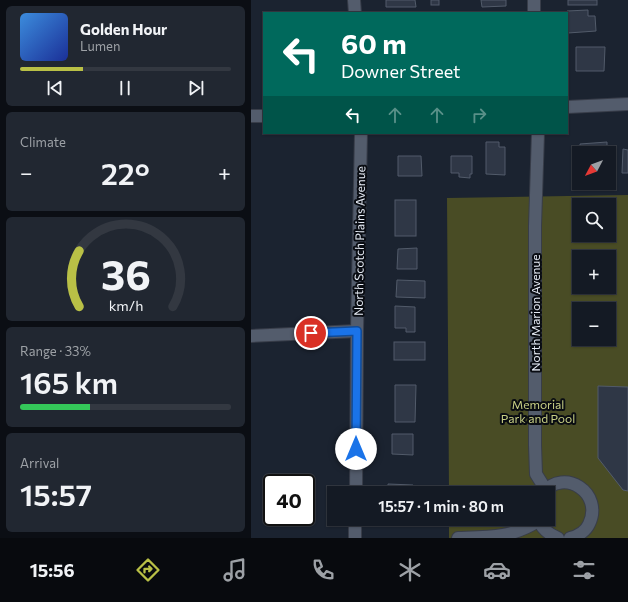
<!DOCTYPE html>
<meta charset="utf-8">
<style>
body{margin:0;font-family:Commissioner,sans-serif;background:#212731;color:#f1f3f6;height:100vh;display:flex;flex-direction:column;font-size:15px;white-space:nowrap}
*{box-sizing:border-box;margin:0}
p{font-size:13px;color:#9da1a6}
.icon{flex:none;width:22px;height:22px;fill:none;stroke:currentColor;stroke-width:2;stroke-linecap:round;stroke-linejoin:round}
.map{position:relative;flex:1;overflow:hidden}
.sheet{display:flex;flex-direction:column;gap:6px;padding:6px;background:#0b0e14;width:251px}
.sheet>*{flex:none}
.hud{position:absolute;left:12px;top:12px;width:305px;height:122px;border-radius:0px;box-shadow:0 1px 3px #0004,0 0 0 1px #333841;background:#00695c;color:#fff;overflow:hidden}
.needle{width:26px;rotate:229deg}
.buttons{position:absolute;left:321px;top:146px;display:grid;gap:8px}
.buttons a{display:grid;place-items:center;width:44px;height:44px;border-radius:0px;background:#141a24;box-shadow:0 1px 3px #0004,0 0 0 1px #333841;font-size:20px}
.speed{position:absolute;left:12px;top:474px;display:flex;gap:8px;font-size:20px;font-weight:700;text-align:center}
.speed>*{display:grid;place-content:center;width:52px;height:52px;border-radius:50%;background:#141a24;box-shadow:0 1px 3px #0004,0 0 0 1px #333841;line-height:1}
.speed .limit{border:2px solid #111;border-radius:6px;background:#fff;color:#111}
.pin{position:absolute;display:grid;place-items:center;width:34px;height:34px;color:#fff;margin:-17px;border:2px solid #fff;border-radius:50%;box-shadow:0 1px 4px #0007}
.me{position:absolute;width:44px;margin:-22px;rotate:0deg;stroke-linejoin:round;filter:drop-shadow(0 0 3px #0008)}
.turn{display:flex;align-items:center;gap:14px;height:84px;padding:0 12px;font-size:18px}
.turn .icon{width:52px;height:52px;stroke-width:2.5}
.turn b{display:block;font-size:28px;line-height:34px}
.lanes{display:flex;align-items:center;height:38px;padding:0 12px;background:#0003;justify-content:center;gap:20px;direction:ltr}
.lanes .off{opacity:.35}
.big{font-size:30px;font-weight:600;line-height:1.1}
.sheet .tile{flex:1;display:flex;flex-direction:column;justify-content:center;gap:6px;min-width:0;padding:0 14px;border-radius:6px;background:#212731}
.sheet .dial{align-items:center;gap:0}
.dial svg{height:104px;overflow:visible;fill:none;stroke:#333841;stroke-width:7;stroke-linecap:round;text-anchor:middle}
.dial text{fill:#f1f3f6;stroke:none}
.song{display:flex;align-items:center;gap:12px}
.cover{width:48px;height:48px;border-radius:6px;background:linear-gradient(135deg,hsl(210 70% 55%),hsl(230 70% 35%))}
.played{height:4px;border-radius:2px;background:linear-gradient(90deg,#b9c046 30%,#333841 30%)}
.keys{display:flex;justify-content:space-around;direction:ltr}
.heat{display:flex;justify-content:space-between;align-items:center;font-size:22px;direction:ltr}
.charge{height:6px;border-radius:3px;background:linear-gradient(90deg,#34c759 33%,#333841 0)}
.trip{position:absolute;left:76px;top:486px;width:228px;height:40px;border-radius:0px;background:#141a24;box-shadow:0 1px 3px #0004,0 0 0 1px #333841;font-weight:600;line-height:40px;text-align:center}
.tabs{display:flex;height:64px;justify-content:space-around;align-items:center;background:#080a0e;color:#9da1a6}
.tabs .icon{width:28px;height:28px}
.tabs .active{color:#b9c046}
.tabs b{font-size:18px;color:#f1f3f6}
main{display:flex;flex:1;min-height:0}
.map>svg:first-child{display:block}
.green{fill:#494c25;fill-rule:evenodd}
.building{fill:#2f3746;stroke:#525b6a}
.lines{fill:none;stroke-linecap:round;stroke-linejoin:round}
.minor-casing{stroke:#383d49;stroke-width:14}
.tertiary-casing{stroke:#383d49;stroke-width:14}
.minor{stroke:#535c6c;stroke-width:12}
.tertiary{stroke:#535c6c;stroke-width:12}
.route-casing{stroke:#114b97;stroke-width:10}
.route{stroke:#1a73e8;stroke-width:7}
.labels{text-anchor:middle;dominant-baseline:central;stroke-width:4;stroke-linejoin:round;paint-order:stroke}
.street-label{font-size:12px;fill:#e7ecf6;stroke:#090c12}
.park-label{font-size:12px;fill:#c9d085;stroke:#090c12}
</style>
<main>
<section class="sheet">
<div class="tile">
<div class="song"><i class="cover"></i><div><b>Golden Hour</b><p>Lumen</p></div></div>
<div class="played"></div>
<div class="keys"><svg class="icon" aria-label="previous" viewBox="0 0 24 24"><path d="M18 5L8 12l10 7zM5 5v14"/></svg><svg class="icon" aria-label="pause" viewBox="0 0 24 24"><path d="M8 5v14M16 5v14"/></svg><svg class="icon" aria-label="next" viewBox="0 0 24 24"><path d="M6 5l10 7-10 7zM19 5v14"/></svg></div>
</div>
<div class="tile"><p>Climate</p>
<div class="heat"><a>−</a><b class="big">22°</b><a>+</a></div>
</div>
<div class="tile dial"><svg viewBox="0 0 100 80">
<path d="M14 69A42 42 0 1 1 86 69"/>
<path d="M14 69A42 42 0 0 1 14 26" stroke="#b9c046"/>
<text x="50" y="56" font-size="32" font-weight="700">36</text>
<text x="50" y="72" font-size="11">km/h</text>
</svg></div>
<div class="tile"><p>Range · 33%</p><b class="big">165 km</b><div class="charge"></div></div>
<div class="tile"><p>Arrival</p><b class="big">15:57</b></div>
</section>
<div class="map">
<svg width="377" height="538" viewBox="0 0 377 538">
<rect width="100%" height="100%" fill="#1b2330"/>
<!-- green -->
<path class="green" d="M377,195V538H198V519H297V493H198L196,198ZM328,205H358V235H328ZM328,257H358V287H328ZM328,309H358V339H328Z"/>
<!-- building -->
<g class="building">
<polygon points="135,0 164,0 165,7 135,7"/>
<rect x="180" y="0" width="8" height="5"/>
<polygon points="230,0 255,0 255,6 231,7"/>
<rect x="317" y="0" width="29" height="5"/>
<polygon points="337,10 337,16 344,16 345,31 317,33 316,11"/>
<polygon points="325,47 354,47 353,71 325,71"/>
<polygon points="235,142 248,142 248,147 254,147 254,175 235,174"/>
<polygon points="356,142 356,153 328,153 328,175 323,175 322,148 329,147 329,144"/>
<polygon points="372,149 377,150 377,173 371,173"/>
<polygon points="147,156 170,156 171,176 147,176"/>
<polygon points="200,156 221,156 221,174 219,174 219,178 208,177 208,173 200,173"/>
<rect x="144" y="200" width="21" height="36"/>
<polygon points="166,248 166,269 146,269 147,249"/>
<polygon points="146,280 174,281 174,298 145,297"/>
<polygon points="144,306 164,307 164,332 155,332 155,328 144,328"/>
<rect x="143" y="342" width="31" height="18"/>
<polygon points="144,385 165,385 164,422 144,422"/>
<polygon points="347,386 377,387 377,491 372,490 347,458"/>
<polygon points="141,434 162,434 162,455 141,454"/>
<polygon points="137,484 162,485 162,493 137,493"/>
</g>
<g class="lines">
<defs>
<g id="minor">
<polyline points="103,0 104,13"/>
<polyline points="283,0 283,13"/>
<polyline points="287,133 284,226 284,445 285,474 295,490"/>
<polyline points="0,336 106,331"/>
<path d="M292,493C313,467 353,493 338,524C335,531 327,536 319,538"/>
<path d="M287,519C291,529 297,534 307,538"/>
<path d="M207,538C237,537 261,538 287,521"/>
</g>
<g id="tertiary">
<polyline points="316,107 377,104"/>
<polyline points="0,116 13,116"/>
<polyline points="105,493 106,331 110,133"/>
<polyline points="104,538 104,519"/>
</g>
</defs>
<!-- minor casing -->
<use href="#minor" class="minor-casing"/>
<!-- tertiary casing -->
<use href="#tertiary" class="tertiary-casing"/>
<!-- minor -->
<use href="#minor" class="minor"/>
<!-- tertiary -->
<use href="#tertiary" class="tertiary"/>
</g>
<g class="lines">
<defs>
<polyline id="route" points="60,333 106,331 105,449"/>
</defs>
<!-- route casing -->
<use href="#route" class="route-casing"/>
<!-- route -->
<use href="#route" class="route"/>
</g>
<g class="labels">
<!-- street labels -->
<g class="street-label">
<text transform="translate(108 241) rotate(-89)">North Scotch Plains Avenue</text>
<text transform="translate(284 313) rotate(-90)">North Marion Avenue</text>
</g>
<!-- park labels -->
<g class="park-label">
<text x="287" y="404">Memorial<tspan x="287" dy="14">Park and Pool</tspan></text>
</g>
</g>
</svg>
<div class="buttons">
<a><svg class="needle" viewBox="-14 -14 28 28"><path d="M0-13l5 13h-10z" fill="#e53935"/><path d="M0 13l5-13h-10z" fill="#9da1a6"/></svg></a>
<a><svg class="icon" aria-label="search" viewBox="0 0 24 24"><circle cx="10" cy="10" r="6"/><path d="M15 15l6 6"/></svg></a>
<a>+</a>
<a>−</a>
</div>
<div class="speed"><div class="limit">40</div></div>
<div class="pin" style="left:60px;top:333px;background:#d93025"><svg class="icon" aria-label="arrive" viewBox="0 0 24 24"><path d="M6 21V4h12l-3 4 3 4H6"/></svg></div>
<svg class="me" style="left:105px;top:449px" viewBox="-20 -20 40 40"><circle r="19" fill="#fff"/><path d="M0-13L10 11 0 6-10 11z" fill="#1a73e8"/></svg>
<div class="trip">15:57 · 1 min · 80 m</div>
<div class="hud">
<div class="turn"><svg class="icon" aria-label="left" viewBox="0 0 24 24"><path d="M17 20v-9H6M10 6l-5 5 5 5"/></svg><div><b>60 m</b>Downer Street</div></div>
<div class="lanes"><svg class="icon" aria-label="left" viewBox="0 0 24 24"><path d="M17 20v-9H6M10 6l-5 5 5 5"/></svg><svg class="icon off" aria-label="ahead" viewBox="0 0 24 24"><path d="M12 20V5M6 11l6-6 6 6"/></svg><svg class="icon off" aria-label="ahead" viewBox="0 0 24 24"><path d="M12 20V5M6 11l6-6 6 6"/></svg><svg class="icon off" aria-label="right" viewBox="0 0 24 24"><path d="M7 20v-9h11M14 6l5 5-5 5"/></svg></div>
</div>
</div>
</main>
<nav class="tabs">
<b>15:56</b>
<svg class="icon active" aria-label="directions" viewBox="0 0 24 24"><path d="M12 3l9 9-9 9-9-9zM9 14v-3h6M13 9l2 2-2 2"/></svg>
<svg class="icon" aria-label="music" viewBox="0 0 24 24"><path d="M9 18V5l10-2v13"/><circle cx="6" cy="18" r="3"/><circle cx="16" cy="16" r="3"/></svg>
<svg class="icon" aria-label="phone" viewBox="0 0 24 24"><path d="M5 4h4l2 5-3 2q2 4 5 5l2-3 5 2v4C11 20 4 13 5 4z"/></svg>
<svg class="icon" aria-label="climate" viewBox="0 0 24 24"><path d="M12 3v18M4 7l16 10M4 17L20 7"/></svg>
<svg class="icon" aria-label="car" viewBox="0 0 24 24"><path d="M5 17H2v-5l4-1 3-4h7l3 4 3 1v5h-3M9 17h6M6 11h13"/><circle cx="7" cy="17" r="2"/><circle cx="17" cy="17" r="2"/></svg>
<svg class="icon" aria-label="filters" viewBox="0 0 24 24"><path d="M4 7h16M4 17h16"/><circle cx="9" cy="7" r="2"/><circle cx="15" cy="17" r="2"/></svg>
</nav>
